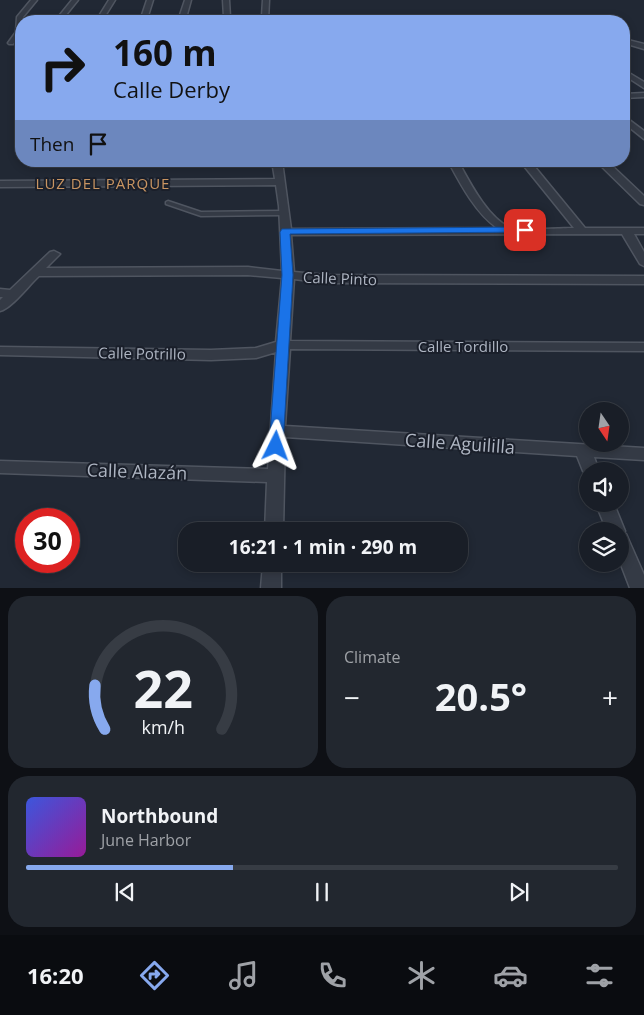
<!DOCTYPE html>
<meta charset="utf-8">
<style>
body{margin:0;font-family:"Open Sans",sans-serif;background:#22272f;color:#f1f3f6;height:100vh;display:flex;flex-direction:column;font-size:19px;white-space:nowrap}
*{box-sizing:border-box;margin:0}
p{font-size:16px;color:#9fa2a7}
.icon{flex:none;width:28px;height:28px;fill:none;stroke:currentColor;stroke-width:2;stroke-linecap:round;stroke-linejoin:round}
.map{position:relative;height:588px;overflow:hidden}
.sheet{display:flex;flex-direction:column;gap:8px;padding:8px;background:#0e1015;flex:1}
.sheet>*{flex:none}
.banner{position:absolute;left:15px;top:15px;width:615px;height:152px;border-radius:20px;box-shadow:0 2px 8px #0003,0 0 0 1px #373c44;background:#87a9ee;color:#111;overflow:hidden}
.needle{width:32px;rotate:167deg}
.buttons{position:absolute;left:579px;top:402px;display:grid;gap:10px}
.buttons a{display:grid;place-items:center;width:50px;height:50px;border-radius:50%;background:#191e27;box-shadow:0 2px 8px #0003,0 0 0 1px #373c44;font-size:25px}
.speed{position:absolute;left:15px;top:508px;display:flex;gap:10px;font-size:25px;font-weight:700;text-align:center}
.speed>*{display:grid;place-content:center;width:65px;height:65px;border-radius:50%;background:#191e27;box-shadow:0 2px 8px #0003,0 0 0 1px #373c44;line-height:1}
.speed .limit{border:8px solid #d22;background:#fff;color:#111}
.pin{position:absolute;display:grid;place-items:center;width:42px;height:42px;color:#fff;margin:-21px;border-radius:10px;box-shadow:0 2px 8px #0006}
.me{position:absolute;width:55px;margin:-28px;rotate:3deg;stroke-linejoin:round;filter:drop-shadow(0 0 4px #0008)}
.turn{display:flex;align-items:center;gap:18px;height:105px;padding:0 15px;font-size:22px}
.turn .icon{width:65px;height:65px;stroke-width:2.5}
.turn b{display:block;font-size:35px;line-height:42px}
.then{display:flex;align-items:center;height:48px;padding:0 15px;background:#0003;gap:10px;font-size:19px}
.big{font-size:38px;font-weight:700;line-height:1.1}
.sheet .widget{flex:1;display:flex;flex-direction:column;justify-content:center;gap:8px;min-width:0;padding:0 18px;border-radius:20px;background:#22272f}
.sheet .dial{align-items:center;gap:0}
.dial svg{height:130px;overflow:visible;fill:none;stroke:#373c44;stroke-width:7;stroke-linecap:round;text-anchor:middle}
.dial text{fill:#f1f3f6;stroke:none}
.song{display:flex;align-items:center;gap:15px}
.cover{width:60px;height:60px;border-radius:8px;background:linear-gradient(135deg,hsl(230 70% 55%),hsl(300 70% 35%))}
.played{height:5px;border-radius:2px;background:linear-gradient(90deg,#87a9ee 35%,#373c44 35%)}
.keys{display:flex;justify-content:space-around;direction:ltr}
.heat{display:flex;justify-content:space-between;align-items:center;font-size:28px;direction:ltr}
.sheet .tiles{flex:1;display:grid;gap:8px;grid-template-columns:1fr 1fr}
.widget:last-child{grid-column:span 2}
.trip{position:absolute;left:178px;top:522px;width:290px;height:50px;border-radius:20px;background:#191e27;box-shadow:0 2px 8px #0003,0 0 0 1px #373c44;font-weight:700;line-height:50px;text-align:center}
.dock{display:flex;height:80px;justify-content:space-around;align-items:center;background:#0a0c10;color:#9fa2a7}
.dock .icon{width:35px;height:35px}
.dock .active{color:#87a9ee}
.dock b{font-size:22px;color:#f1f3f6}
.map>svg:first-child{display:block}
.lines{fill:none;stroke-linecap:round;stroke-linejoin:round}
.lane-casing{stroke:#4f5560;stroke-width:3}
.street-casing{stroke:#4f5560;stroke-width:3}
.lane{fill:#343a45;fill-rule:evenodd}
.street{fill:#343a45;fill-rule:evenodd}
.route{fill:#1a73e8;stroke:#114b97}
.labels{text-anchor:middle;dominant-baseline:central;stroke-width:4;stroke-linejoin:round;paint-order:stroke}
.far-quarter-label{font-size:15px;letter-spacing:1px;fill:#c99562;stroke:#1a1f2a}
.street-label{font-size:15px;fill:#aeb5c2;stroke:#1a1f2a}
.near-street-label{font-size:18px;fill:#aeb5c2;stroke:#1a1f2a}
</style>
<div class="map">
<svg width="644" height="588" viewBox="0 0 644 588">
<rect width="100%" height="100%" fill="#212834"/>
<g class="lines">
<defs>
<polygon id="lane" points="168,201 201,212 284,211 287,213 284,215 201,216 166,204 166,202"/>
<g id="street">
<polygon points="31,0 37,0 23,17 21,33 13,44 9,44 8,43 16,32 17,17"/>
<polygon points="72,0 78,0 61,21 55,21"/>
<polygon points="109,0 115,0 102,21 96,21"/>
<polygon points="147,0 153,0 147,19 179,18 185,0 191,0 186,18 224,17 223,0 229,0 230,17 262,16 263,0 269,0 268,21 140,21"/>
<polygon points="624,39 644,44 644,49 624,43"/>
<polygon points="624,70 644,82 644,88 624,75"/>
<polygon points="644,93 644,97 624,98 624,94"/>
<polygon points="624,116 644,131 644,139 624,123"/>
<path d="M272,161H282L291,229L497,228C475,212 461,185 448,161H458C469,181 488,219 511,228C519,231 562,228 574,228L520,161H530L585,228H644V234H634L644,252V266L640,264L622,234L291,235L294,272L326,275L644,276V284L326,283L294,279L290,341L644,343V351L290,349L285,426L644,448V460L594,457L599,471H588V476L583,471L577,456L285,437L283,531H265L267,482L0,473V461L268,469L276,352L256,358L211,360L0,355V347L211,350L256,348L276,342L282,278L248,275L39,276C29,285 12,308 0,311V300L3,297H0V289L10,290L50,252L54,251L60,254L46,268L248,267L282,271L279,206L276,185L0,187V181L275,179Z"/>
<polygon points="596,161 607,161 644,196 644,205 640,204"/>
<polygon points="596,504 614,504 625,531 624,534 626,534 644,575 644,588 630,588 620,562 620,531 607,531"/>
<polygon points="263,564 281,564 281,588 261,588"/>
</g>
</defs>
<!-- lane casing -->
<use href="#lane" class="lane-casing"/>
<!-- street casing -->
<use href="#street" class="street-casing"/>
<!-- lane -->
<use href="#lane" class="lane"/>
<!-- street -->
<use href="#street" class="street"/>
</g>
<!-- route -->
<polygon class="route" points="525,227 529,228 529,232 290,234 293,275 283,446 281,450 276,452 271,450 269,446 282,275 280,232 282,229"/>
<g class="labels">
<!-- far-quarter labels -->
<g class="far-quarter-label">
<text x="103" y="183">LUZ DEL PARQUE</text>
</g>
<!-- street labels -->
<g class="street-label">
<text transform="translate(340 278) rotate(2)">Calle Pinto</text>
<text x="463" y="346">Calle Tordillo</text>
<text transform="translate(142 353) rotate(1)">Calle Potrillo</text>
</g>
<!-- near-street labels -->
<g class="near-street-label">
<text transform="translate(460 443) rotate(4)">Calle Aguililla</text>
<text transform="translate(137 471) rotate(2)">Calle Alazán</text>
</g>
</g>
</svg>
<div class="buttons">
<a><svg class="needle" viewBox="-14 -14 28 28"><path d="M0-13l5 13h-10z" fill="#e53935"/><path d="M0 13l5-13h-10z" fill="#9fa2a7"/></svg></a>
<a><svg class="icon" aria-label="sound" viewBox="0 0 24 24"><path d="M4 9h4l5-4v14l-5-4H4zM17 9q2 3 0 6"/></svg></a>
<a><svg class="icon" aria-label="layers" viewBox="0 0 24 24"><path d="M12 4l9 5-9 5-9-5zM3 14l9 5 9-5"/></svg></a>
</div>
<div class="speed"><div class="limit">30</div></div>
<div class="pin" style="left:525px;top:230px;background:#d93025"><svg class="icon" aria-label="arrive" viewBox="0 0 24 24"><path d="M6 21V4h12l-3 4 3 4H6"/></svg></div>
<svg class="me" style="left:276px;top:446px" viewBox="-20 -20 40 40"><path d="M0-17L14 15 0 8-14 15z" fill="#1a73e8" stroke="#fff" stroke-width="4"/></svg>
<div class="trip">16:21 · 1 min · 290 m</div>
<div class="banner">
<div class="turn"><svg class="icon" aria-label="right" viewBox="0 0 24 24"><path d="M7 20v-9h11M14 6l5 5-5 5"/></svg><div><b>160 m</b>Calle Derby</div></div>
<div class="then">Then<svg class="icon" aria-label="arrive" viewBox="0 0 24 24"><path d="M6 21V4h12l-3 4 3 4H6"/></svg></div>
</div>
</div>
<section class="sheet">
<div class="tiles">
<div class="widget dial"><svg viewBox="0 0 100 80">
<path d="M14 69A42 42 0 1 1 86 69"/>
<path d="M14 69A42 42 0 0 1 8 42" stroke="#87a9ee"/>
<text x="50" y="56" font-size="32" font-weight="700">22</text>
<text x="50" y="72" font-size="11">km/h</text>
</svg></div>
<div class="widget"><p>Climate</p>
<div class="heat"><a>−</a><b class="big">20.5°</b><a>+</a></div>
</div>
<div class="widget">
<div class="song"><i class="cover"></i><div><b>Northbound</b><p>June Harbor</p></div></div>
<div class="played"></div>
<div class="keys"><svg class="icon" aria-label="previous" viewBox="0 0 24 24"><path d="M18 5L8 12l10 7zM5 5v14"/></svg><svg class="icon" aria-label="pause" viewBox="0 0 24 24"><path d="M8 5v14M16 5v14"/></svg><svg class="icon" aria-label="next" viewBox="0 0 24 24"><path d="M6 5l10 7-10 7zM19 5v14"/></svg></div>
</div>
</div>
</section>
<nav class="dock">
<b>16:20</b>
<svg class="icon active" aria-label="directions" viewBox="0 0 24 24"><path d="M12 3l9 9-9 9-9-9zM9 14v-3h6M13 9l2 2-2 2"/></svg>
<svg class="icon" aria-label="music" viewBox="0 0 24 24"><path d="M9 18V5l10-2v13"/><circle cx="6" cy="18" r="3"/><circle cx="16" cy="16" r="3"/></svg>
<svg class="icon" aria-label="phone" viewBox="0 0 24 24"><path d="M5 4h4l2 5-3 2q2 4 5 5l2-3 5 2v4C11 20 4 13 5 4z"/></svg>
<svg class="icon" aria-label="climate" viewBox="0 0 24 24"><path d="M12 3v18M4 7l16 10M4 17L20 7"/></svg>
<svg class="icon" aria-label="car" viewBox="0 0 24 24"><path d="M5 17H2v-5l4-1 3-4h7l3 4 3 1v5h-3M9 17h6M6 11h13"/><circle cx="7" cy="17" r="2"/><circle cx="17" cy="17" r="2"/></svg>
<svg class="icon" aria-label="filters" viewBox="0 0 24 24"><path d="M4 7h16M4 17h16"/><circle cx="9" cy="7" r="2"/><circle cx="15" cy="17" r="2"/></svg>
</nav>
